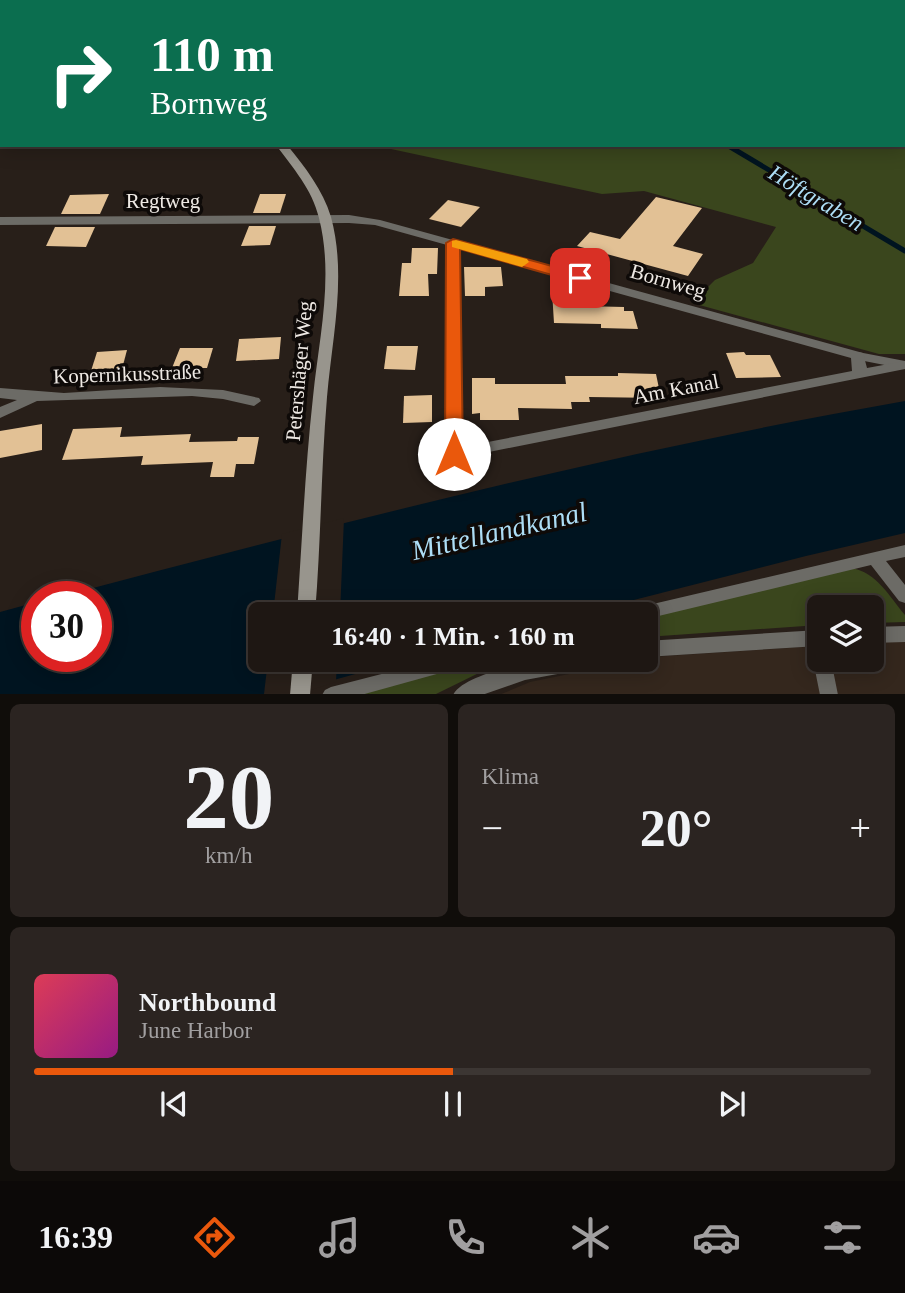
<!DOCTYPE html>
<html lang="de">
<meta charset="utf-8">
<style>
body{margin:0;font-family:"Times New Roman",serif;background:#2b2421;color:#f1f3f6;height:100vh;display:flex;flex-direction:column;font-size:26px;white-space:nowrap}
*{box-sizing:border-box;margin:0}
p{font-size:23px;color:#a19fa0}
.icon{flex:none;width:38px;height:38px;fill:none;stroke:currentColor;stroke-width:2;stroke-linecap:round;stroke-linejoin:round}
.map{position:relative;height:694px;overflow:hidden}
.drawer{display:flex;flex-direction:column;gap:10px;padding:10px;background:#100d0a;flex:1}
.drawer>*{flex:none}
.banner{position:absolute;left:0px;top:0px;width:906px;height:147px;box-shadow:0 4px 18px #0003,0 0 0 2px #3c3633;background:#0b6e4f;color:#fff;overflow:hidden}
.fabs{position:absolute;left:807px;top:595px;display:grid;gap:14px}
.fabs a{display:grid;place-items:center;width:77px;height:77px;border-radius:10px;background:#1e1713;box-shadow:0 4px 18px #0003,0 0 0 2px #3c3633;font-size:35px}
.speed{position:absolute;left:21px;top:581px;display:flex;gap:14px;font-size:35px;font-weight:700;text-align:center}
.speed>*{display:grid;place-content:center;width:91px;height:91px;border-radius:50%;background:#1e1713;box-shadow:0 4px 18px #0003,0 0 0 2px #3c3633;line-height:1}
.speed .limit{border:10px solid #d22;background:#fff;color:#111}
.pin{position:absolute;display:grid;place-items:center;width:60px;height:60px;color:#fff;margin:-30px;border-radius:14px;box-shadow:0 4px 10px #0006}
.me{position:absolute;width:77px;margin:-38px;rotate:0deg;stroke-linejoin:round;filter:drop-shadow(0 0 5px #0008)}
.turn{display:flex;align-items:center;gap:24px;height:147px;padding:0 35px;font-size:32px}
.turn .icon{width:91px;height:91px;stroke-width:2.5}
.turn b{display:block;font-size:49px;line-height:60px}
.big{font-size:52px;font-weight:700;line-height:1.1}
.drawer .card{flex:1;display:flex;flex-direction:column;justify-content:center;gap:10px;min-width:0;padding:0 24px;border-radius:10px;background:#2b2421}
.drawer .dial{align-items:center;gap:0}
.dial b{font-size:91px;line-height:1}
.song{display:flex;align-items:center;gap:21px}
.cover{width:84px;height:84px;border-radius:10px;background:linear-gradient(135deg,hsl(350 70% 55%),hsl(310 70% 35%))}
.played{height:7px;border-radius:4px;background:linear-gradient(90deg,#ea580c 50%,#3c3633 50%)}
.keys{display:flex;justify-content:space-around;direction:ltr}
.heat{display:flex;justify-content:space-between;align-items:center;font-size:38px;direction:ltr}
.drawer .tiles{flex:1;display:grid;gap:10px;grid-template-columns:1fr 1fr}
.card:last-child{grid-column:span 2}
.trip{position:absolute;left:248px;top:602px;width:410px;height:70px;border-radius:10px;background:#1e1713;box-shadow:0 4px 18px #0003,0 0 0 2px #3c3633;font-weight:700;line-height:70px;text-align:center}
.tab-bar{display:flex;height:112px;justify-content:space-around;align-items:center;background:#0c0908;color:#a19fa0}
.tab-bar .icon{width:49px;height:49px}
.tab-bar .active{color:#ea580c}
.tab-bar b{font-size:32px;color:#f1f3f6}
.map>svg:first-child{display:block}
.built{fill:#34271d}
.green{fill:#3a461d}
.water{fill:#001420}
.pier{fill:#281f19}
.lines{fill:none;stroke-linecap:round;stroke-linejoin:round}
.stream-far1{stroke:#001420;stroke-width:4.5}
.stream{stroke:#001420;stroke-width:5}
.building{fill:#e2c195}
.lane{fill:#6c6b66;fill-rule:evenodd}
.street{fill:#6c6b66;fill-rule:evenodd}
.secondary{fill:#98958d;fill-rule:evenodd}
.route{fill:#ea580c;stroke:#983908;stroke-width:2}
.slow{fill:#f59e0b}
.labels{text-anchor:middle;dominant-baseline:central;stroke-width:7;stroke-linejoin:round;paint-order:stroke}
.street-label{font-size:21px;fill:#eee9e4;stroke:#0e0a08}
.water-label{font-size:23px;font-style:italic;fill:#adddf5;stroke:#0e0a08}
.near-water-label{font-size:28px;font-style:italic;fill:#adddf5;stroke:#0e0a08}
</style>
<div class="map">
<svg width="905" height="695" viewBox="0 0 905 695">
<rect width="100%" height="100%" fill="#281f19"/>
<!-- built -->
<polygon class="built" points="905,640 905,694 499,695 530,682 652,657 819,646 819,660 872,660 872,642"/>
<!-- green -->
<g class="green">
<polygon points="153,0 820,0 822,2 155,2"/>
<polygon points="905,25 905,354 879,354 692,303 715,280 753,263 776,227 644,191 602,194 391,149 390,145 905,145"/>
<path d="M852,568C877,573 889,596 905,615V622L872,623V607H819V625L646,637V618Z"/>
<polygon points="486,660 519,660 489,668 436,694 356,695"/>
</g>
<!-- water -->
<path class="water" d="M905,401V533L806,556L579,614H261V660H406L283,694L0,695V612L37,602V656H96V597H59C339,523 619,451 905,401Z"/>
<!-- pier -->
<g class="pier">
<polygon points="344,518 340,614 273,614 282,534"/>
<polygon points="268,660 337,660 336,682 295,695 264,694"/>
</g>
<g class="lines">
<!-- stream-far1 -->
<polyline class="stream-far1" points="492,0 495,2"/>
<!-- stream -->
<polyline class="stream" points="727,145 905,251"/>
</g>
<!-- building -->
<g class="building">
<polygon points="109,194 100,214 61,214 70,195"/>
<polygon points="260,194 286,194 280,213 253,213"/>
<polygon points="656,197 702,208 673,246 703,254 688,276 577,246 590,232 620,239"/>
<polygon points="448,200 480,207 461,227 429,219"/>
<polygon points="249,226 276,226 270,245 241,246"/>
<polygon points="55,227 95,227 86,247 46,246"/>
<polygon points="412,248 438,248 437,274 428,274 429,296 399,296 402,263 411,263"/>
<polygon points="464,267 501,267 503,286 485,287 485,296 465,296"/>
<polygon points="552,291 581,292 583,306 624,307 624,311 633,311 638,329 601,328 601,324 554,323"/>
<polygon points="281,337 279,359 236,361 239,339"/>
<polygon points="387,346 418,346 415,370 384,369"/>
<polygon points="180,348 213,348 207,368 172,368"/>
<polygon points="127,350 122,369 91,371 97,352"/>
<polygon points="744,352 746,355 770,355 781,377 736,378 726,353"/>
<polygon points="618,373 656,374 661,398 589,397 590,402 571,402 572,409 518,408 519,420 480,420 480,413 472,414 472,378 495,378 495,384 566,384 565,376 618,376"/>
<polygon points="432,395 432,422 403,423 404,396"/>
<polygon points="42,424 42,450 0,458 0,431"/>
<polygon points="122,427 120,437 191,434 189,442 237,441 238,437 259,437 254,464 236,464 234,477 210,477 213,462 141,465 143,456 62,460 73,429"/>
</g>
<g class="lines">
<!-- lane -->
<g class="lane">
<polygon points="96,0 121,0 119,2 93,2"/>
<polygon points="858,352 905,361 905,369 854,359 852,356"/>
<polygon points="905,545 905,557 886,561 905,585 905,603 899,601 871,565 646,619 646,614 632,614 634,609 640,607"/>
<polygon points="819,654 819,660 831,660 838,695 820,695 813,660 816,655"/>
<polygon points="436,660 471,660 468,665 462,667 361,695 322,695 325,690 331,687"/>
</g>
<!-- street -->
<g class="street">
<polygon points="2,73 2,79 0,80 0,74"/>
<rect x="0" y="130" width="2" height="6"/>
<path d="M349,215L380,220L863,353L867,368L905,361V369L454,459L448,458L446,454L447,245L375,225L349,223L0,225V217ZM459,249L851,358L852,371L462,447Z"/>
<polygon points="160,387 223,390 259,398 261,401 254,406 223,399 192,396 37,401 0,418 0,407 17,400 0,398 0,388 64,393"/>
<polygon points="905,626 905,642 872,643 872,627"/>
<polygon points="819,630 819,646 646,657 646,641"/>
<path d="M543,660H600L597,666L590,668L525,680L482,695H453C463,675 522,664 543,660Z"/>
</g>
<!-- secondary -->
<g class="secondary">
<polygon points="135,0 143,0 144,2 136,2"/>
<path d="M276,145H287C305,167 323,190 331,217C347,276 332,338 327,397C321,469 321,542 315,614H297C302,542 305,469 313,397C319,338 334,277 319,218C312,189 293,168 276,145Z"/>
<polygon points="293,660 313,660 310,695 290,695"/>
</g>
</g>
<!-- route -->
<polygon class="route" points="453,239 585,275 587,278 580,283 460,249 463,454 454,460 445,454 446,243"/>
<!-- slow -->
<polygon class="slow" points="456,240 527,259 529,262 522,267 452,247 452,241"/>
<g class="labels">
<!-- street labels -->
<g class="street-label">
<text x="163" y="201">Regtweg</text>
<text transform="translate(668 281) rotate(16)">Bornweg</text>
<text transform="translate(299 371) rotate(-85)">Petershäger Weg</text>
<text transform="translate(127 374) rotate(-2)">Kopernikusstraße</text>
<text transform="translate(676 389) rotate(-11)">Am Kanal</text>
</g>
<!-- water labels -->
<g class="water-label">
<text transform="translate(816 198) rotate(31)">Höftgraben</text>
</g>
<!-- near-water labels -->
<g class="near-water-label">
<text transform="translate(499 531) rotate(-13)">Mittellandkanal</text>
</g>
</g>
</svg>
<div class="fabs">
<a><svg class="icon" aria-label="layers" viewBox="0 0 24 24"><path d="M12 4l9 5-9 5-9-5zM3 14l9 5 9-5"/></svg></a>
</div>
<div class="speed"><div class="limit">30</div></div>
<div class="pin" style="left:580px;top:278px;background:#d93025"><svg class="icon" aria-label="arrive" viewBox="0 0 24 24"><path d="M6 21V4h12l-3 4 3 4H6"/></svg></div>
<svg class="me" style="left:454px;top:454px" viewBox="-20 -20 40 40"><circle r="19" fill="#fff"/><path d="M0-13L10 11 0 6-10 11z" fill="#ea580c"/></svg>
<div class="trip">16:40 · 1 Min. · 160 m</div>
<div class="banner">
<div class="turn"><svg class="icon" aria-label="right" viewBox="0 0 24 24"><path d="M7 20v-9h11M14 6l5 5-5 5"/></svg><div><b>110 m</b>Bornweg</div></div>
</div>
</div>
<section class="drawer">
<div class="tiles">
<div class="card dial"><b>20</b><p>km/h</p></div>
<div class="card"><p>Klima</p>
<div class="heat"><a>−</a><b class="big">20°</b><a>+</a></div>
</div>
<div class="card">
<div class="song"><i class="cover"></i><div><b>Northbound</b><p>June Harbor</p></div></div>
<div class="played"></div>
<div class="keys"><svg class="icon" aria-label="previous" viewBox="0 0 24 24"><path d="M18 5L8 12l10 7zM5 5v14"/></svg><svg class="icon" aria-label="pause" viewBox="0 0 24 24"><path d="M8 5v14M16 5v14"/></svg><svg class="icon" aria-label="next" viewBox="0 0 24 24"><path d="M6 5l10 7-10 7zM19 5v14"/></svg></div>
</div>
</div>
</section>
<nav class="tab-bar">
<b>16:39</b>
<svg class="icon active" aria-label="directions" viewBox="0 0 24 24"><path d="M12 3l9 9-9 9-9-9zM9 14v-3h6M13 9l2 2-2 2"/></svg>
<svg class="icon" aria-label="music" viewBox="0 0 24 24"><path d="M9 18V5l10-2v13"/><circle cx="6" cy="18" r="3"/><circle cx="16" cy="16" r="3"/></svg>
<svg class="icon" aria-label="phone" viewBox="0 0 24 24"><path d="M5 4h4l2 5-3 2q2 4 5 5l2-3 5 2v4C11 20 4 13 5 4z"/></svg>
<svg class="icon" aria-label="climate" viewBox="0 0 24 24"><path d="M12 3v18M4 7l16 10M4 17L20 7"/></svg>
<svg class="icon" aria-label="car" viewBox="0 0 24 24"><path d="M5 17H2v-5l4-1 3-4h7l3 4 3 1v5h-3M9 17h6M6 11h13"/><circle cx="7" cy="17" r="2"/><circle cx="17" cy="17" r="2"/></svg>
<svg class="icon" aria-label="filters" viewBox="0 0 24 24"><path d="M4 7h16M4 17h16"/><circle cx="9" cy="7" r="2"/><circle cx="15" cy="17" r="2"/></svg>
</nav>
